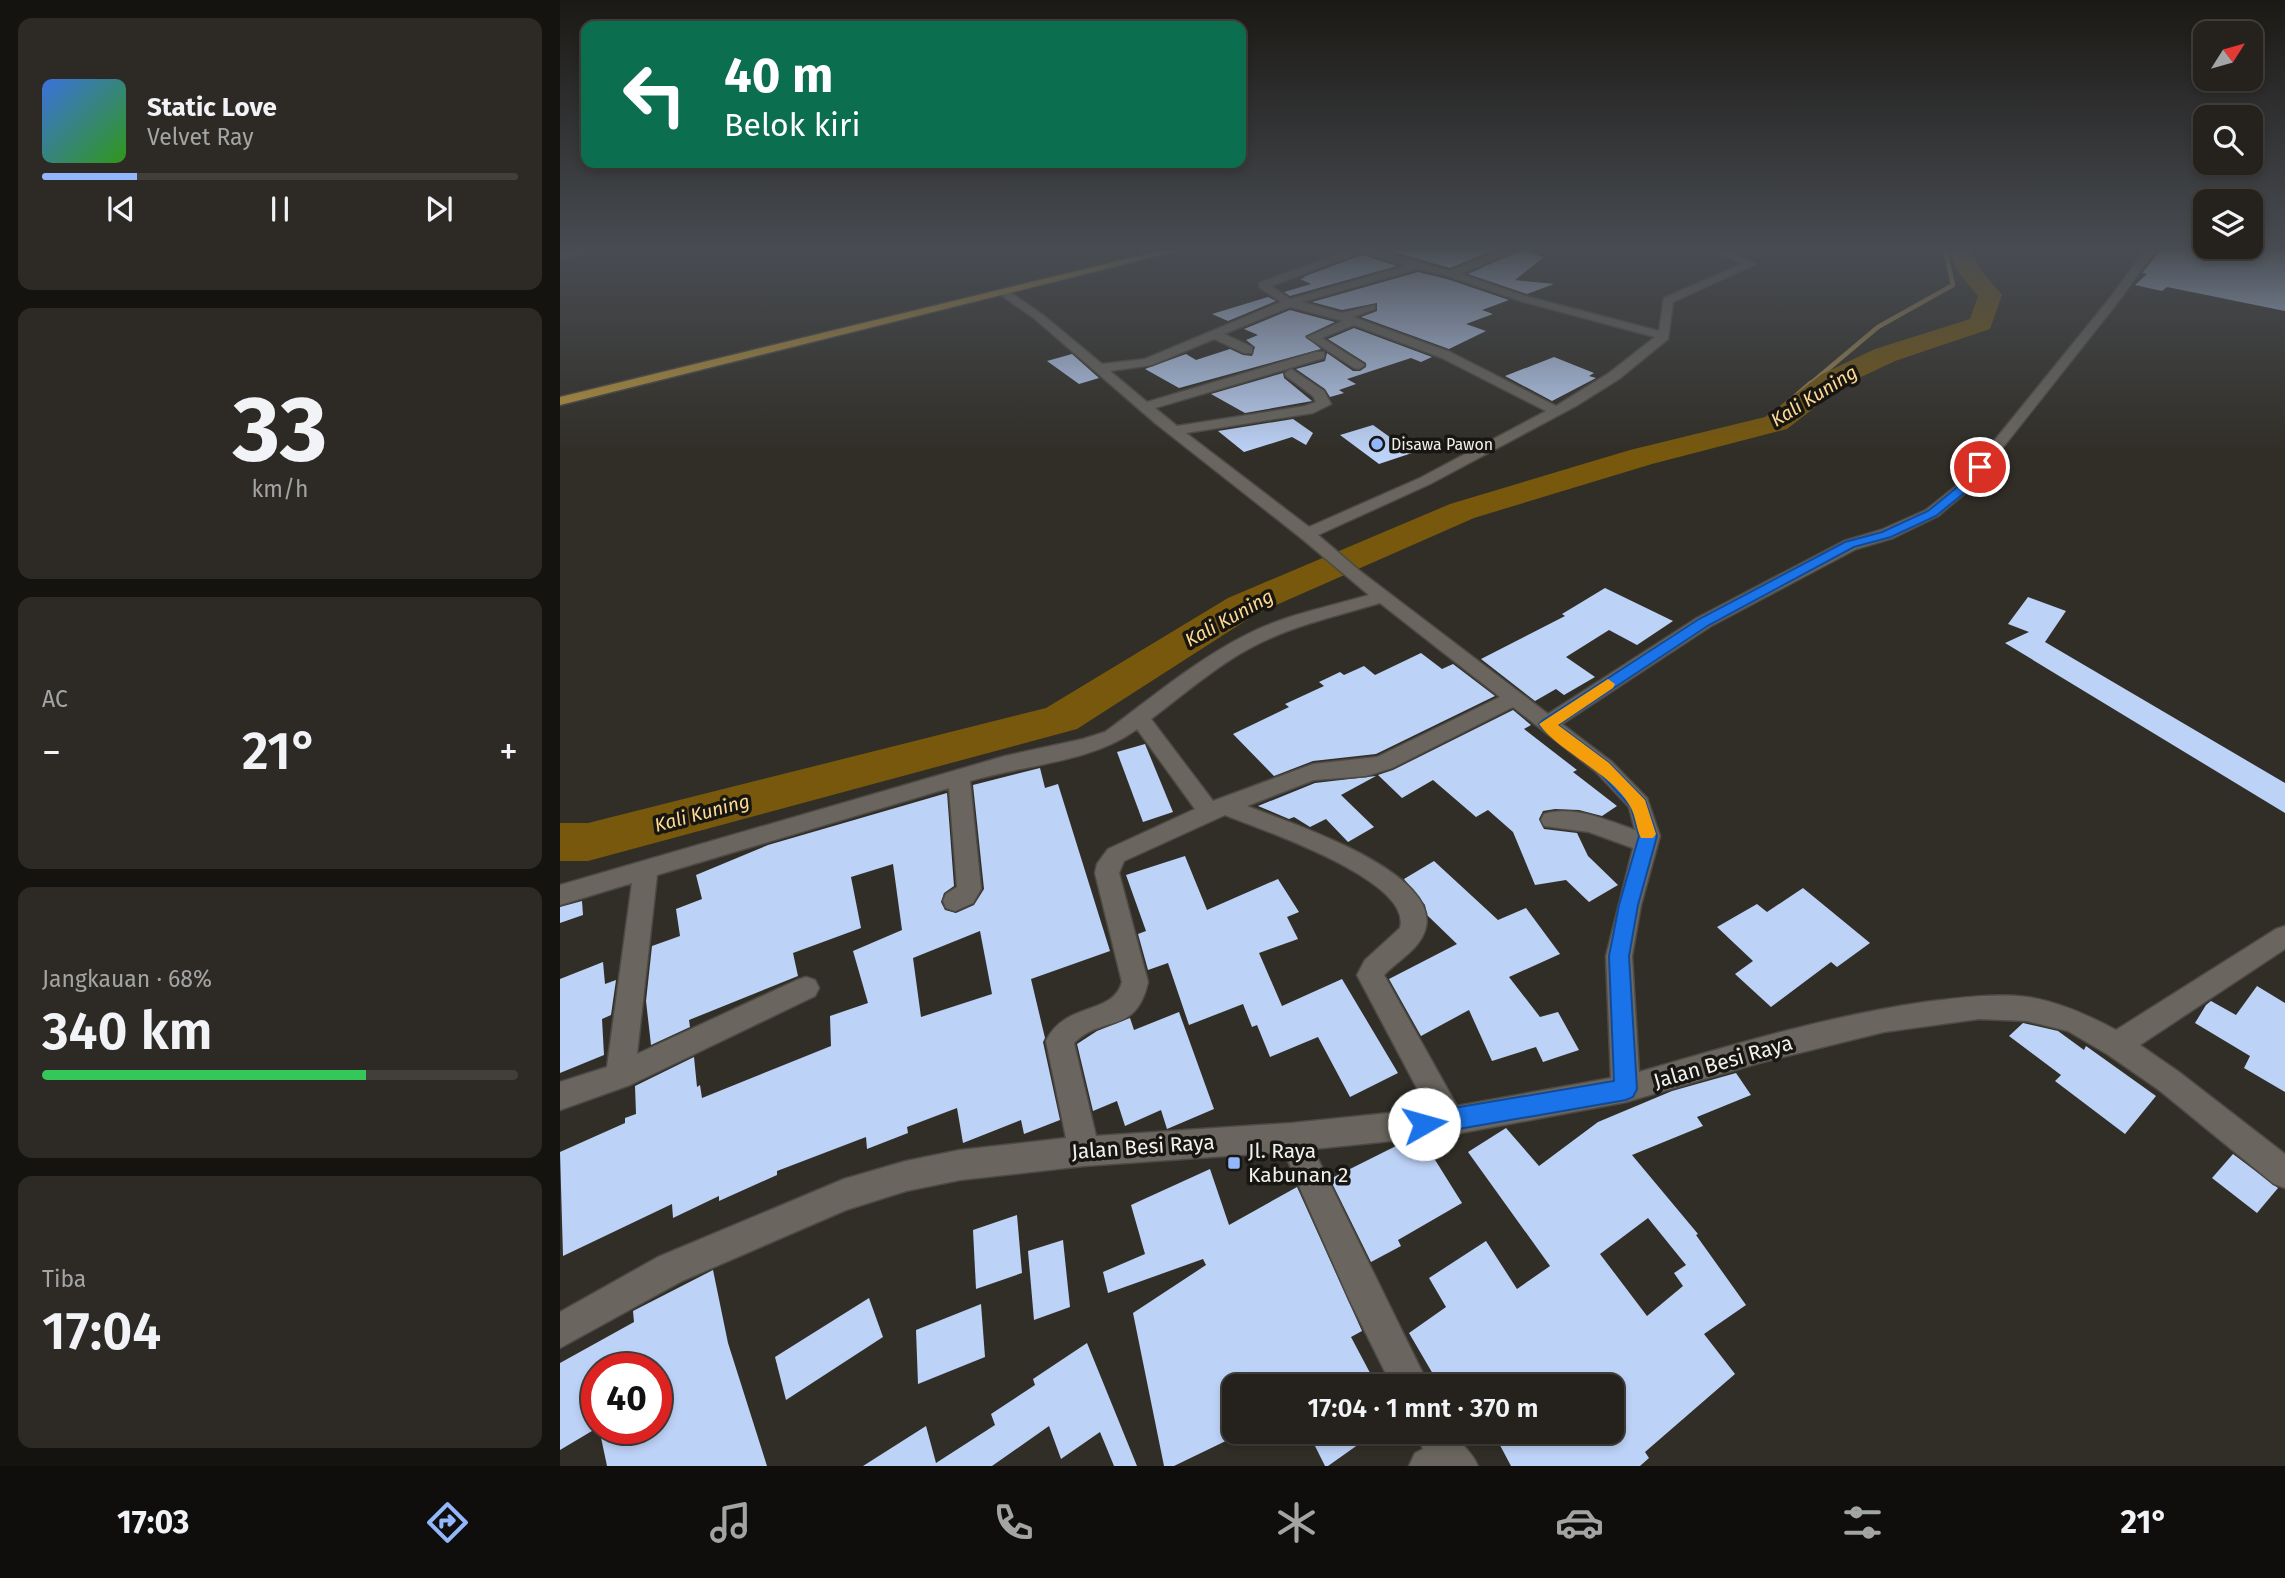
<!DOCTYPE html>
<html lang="id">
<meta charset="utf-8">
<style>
body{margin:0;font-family:"Fira Sans",sans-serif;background:#2d2a26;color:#f1f3f6;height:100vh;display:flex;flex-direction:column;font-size:26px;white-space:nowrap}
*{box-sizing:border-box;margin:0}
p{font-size:23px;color:#a3a4a4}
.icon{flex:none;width:38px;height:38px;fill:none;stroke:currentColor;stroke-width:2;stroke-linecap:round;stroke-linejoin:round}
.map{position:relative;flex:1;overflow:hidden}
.sheet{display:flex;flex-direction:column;gap:18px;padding:18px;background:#141310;width:560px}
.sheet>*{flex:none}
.guide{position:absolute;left:21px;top:21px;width:665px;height:147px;border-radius:14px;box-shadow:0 4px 10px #0003,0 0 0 2px #423f3b;background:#0b6e4f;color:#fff;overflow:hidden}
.needle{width:46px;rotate:53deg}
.tools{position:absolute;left:1633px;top:21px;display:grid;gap:14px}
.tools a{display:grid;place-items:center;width:70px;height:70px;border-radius:14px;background:#25221d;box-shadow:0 4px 10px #0003,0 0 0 2px #423f3b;font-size:35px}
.speed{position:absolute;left:21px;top:1353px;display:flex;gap:14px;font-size:35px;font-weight:700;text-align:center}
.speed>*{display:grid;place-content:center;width:91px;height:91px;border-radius:50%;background:#25221d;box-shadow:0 4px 10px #0003,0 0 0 2px #423f3b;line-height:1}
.speed .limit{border:10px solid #d22;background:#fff;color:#111}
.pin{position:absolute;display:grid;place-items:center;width:60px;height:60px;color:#fff;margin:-30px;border:4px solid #fff;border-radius:50%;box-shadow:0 2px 7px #0007}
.me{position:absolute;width:77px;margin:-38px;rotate:83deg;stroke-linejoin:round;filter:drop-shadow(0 0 5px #0008)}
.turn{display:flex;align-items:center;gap:24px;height:147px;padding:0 28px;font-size:32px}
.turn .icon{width:91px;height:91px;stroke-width:2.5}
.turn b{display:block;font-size:49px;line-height:60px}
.big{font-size:52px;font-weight:600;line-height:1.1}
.sheet .card{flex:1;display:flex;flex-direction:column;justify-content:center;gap:10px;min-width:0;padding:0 24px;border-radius:14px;background:#2d2a26}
.sheet .dial{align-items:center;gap:0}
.dial b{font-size:91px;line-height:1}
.song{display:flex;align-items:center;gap:21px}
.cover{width:84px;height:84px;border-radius:10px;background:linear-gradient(135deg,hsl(220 70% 55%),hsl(110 70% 35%))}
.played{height:7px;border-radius:4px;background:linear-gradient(90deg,#92b7fd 20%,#423f3b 20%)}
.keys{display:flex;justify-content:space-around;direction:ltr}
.heat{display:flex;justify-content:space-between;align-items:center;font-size:38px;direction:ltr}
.charge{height:10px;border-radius:5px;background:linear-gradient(90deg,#34c759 68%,#423f3b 0)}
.trip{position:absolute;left:662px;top:1374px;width:402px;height:70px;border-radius:14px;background:#25221d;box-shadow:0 4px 10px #0003,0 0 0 2px #423f3b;font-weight:600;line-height:70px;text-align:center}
.tabs{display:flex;height:112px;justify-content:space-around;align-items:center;background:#0f0e0c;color:#a3a4a4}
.tabs .icon{width:49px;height:49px}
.tabs .current{color:#92b7fd}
.tabs b{font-size:32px;color:#f1f3f6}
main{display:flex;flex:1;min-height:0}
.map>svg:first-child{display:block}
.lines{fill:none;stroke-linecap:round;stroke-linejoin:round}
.stream-far1{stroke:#9c8650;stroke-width:4.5}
.stream{stroke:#9c8650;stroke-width:5}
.river{fill:#77580d;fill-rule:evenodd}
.building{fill:#bdd2f7;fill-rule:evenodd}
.minor-casing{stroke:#4d4a45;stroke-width:3}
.major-casing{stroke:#4d4a45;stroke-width:3}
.minor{fill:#6a665f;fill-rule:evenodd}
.major{fill:#b7933b;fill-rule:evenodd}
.route{fill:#1a73e8;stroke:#114b97;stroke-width:2}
.slow{fill:#f59e0b}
.poi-dot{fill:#92b7fd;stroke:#181613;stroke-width:2.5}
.labels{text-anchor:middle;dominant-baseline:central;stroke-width:7;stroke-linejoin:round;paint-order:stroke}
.far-poi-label{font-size:16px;fill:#f2f0eb;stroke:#181613;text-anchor:start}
.water-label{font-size:19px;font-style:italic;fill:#fed991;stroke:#181613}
.near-street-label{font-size:21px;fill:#f2f0eb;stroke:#181613}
.near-poi-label{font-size:21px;fill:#f2f0eb;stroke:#181613;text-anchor:start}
</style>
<main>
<section class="sheet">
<div class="card">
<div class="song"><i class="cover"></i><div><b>Static Love</b><p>Velvet Ray</p></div></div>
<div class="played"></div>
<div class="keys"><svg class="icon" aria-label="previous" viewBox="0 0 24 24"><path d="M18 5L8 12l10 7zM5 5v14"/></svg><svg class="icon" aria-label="pause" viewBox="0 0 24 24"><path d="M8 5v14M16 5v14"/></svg><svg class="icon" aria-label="next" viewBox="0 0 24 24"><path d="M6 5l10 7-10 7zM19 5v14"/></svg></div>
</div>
<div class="card dial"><b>33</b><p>km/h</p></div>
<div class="card"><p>AC</p>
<div class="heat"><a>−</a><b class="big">21°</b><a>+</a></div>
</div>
<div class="card"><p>Jangkauan · 68%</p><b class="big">340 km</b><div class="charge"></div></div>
<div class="card"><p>Tiba</p><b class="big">17:04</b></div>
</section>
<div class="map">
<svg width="1725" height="1466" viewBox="0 0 1725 1466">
<rect width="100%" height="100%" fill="#312e27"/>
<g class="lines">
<!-- stream-far1 -->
<polyline class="stream-far1" points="1249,385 1318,327 1393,285 1385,249"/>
<!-- stream -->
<polyline class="stream" points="1198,423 1208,420 1251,383"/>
<!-- river -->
<polygon class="river" points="1388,249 1410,249 1420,269 1442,295 1430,329 1335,361 1282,386 1227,429 1092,464 914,518 696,614 517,729 28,861 0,861 0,823 28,823 486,708 668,598 890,504 1070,450 1205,417 1262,374 1315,349 1410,319 1418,296 1398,272"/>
</g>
<!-- building -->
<g class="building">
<polygon points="823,249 936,249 890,268"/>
<polygon points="1602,249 1725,249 1725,311 1607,287 1602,291 1575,285 1587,274 1582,273"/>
<polygon points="961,250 984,257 955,280 994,284 967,294 908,274"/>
<polygon points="802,255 837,266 730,296 724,292 751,284 740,279 745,278 743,277"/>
<polygon points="858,272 887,279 949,300 922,310 933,314 906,324 926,331 889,349 801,317 817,311 817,303 782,310 752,302"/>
<polygon points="708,297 716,301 668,321 652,314"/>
<polygon points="730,310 775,322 745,336 761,349 619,388 585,369 626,354 636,360 670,349 683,355 692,356 695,347 686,340 698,335 684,329"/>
<polygon points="794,328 872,357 861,362 851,358 787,379 796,384 779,390 784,393 770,397 765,389 736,369 765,361 767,353 793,371 800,371 806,367 806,363 768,339"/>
<polygon points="512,354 539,378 519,384 487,361"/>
<polygon points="994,357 1034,373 1029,376 1036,378 992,401 945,376"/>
<polygon points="723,373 724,378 752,401 685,413 651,394"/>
<polygon points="733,419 753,433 746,445 732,437 684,452 658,431"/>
<polygon points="813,425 852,453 819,464 780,435"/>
<polygon points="1045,588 1113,621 1077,645 1049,630 1006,657 1035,677 1004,695 996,689 975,701 921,659 1005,616 1002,614"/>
<polygon points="1468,597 1506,611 1485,642 1725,783 1725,813 1445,643 1469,632 1448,624"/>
<polygon points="861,653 882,669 893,664 935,696 816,754 753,761 714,776 673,734 729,707 725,704 764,686 759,682 780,672 784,675 804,666 815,675"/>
<polygon points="953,710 971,725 964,729 1017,770 1013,772 1057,806 1042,816 1019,810 995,809 983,811 979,819 984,829 1017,833 1028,856 1058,885 1029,902 1006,880 975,885 953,832 928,810 916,817 873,780 842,798 818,775 833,770"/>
<polygon points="585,744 613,812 583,822 557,752"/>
<path d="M480,768L485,788L498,784L550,951L471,979L485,1038L483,1042L500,1120L464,1134L461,1120L403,1143L397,1108L347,1127L348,1133L307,1149L306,1137L217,1171V1175L159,1201V1196L113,1218L112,1204L3,1256L0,1152L65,1123V1118L76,1114L75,1086L134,1057L137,1087L140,1085L142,1098L271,1046L270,1016L308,1003L293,951L342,930L333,864L291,877L301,928L233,953L238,976L129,1020L130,1027L91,1045L86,1001L92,946L120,936L116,909L142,899L136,875L208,845L387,793L394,886L384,893L381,902L385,910L396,913L414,905L424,889L413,785ZM420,931L432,994L361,1017L353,958Z"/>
<polygon points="816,776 781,795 814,827 788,842 766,819 750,827 734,817 729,819 698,806 755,783"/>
<polygon points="625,856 647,910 718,879 739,912 727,917 738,939 699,953 722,1006 782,979 838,1073 790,1097 758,1037 710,1057 697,1025 692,1027 683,1004 629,1025 608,963 588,970 578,934 586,931 566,875"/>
<polygon points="874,861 938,920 966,908 1000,954 949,977 980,1017 998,1012 1019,1050 983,1062 976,1047 932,1061 909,1010 861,1036 829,979 897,944 867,915 865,905 844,879"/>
<polygon points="1243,888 1310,943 1277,967 1271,962 1211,1007 1175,974 1193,961 1157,927 1197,904 1207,912"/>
<polygon points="22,901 23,915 0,923 0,907"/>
<polygon points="43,962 45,984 56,980 51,1015 42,1019 44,1055 0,1073 0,979"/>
<polygon points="1697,986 1725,1003 1725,1092 1684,1068 1690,1056 1635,1023 1646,1005 1651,1001 1676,1015"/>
<polygon points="619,1012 654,1109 607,1129 601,1110 565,1126 557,1101 533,1111 517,1044 537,1031 570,1018 574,1030"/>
<polygon points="1463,1023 1498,1031 1524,1050 1526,1046 1596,1096 1565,1134 1495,1081 1501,1075 1449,1036"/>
<path d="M1176,1073L1191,1095L1137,1117L1143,1126L1072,1155L1138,1234L1136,1235L1186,1305L1144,1334L1175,1374L1085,1452L1089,1458L1080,1466H951L933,1432H1052V1386H937L929,1373L911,1386H880L849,1333L886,1307L869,1278L926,1241L957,1289L990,1266L908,1152L946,1128L979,1166L1038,1122L1112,1091ZM1088,1218L1126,1265L1114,1273L1123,1286L1087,1316L1040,1254Z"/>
<polygon points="900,1136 872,1155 902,1203 838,1240 841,1246 811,1262 770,1179 842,1143"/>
<polygon points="1673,1154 1718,1188 1697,1213 1652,1178"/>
<polygon points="650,1169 669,1225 737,1187 802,1331 791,1337 817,1386 674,1386 674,1437 614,1466 604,1466 573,1313 646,1265 643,1259 548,1293 543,1272 585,1254 571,1205"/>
<polygon points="457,1215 462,1273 416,1289 413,1230"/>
<polygon points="503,1240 510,1307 474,1320 468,1251"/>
<polygon points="153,1270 168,1343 207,1466 47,1466 39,1428 96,1428 96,1368 37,1368 37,1428 0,1450 0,1363 74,1322 73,1311"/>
<polygon points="309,1298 323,1337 226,1400 215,1357"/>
<polygon points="421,1304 425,1357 358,1384 356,1330"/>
<polygon points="527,1343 577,1466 554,1466 540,1432 501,1459 489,1426 432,1466 303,1466 366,1426 376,1463 435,1425 431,1414 475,1385 473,1379"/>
<polygon points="748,1432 816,1432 768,1466 765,1466"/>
</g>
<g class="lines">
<defs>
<g id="minor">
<polygon points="19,249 41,249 0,259 0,253"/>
<path d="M791,249H813L890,271L944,249H959L901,274L965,296L1099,331L1104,298L1182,264L1149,249H1163L1196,264L1113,302L1108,339L1059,379L1016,406L870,484L758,535L800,571L988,714L1137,618L1284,541L1321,530L1366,510L1400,483L1550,298L1586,249H1596L1558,302L1410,489L1378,516L1333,538L1296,549L1151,626L1002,724L1052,762L1087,798L1100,836L1081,905L1072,956L1079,1072C1173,1045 1268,1016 1365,1002C1399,998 1433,993 1467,997C1499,1002 1528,1015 1556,1030L1716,929L1725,926V949L1580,1045L1619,1072L1725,1154V1188L1714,1184L1599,1090L1547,1054L1508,1031L1467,1021L1419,1019L1324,1032L1199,1063L1066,1102L890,1135L753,1149L869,1386H832L789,1299L724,1152L524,1166L400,1180L346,1191L286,1210L122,1281L0,1348V1312L98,1257L284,1179L346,1161L400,1150L506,1138L486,1041C505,1001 553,1016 562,982L535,873L537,864L548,849L635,809L577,729C533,762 464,765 410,781L421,889L413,903L395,911L386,908L383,901L386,894L397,887L389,788L97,875L77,1054L237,980L246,977L255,980L259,988L255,996L70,1085L0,1110V1082L47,1067L72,883L0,905V885L445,756L523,739L545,732C590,699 636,660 686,635C724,615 768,607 809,595L741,538L595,423L475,319L437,292L447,290L483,315L542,364L585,359L721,302L699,287V283ZM802,252L846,266L730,299L711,286ZM858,269L888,276L957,300L1095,337L1049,373L996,406L890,352L793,317L815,309V305L782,313L742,302ZM730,307L783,321L747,337L794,368L799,369L805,365L762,338L794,325L882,358L986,411L860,478L749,527L626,433L753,413L771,404L764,391L731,369L725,373L726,376L753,396L756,402L745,406L617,426L595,408L764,358V352H756L587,402L550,371L592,365L654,339L684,353H692V347L664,334ZM820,603L940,697L817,757L753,764L653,801L591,719C627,692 662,661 702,642C739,624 780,615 820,603ZM953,707L1036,772L1069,807L1075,830C1047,820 1013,805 984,814L981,820L984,826L1029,832L1073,848L1046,956L1051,1078L897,1106L824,975C838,960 861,949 866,927C878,870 727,822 687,806L754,780L806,776L832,768ZM665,815C699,829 854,880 840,928L805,960L797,975L868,1109L732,1123L536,1136L514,1043C542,1014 576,1036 588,982L559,873L564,861Z"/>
<path d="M856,1432H894C901,1445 912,1452 918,1466H849L855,1453L863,1449Z"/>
</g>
<polygon id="major" points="607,249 625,249 0,405 0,397"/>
</defs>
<!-- minor casing -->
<use href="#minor" class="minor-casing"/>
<!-- major casing -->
<use href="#major" class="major-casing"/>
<!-- minor -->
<use href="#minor" class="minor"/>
<!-- major -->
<use href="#major" class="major"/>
</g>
<!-- sky -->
<linearGradient id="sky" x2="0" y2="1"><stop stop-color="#1b1915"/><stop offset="0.55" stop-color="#484c52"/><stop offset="1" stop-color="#484c52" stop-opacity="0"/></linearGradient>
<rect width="1725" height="454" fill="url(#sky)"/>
<!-- route -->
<polygon class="route" points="1416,465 1426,467 1409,489 1376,516 1331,537 1294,547 1149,625 998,725 1049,763 1085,800 1097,836 1078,905 1069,956 1077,1089 1073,1097 1066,1100 864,1135 856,1131 852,1124 856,1116 864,1113 1054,1081 1049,956 1059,905 1079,836 1071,807 1038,771 982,728 979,724 982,721 1139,619 1285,542 1322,532 1368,511 1401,484"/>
<!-- slow -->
<path class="slow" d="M1048,679L1055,684L1053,688L998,725L1049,763L1085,800L1096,834L1093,838H1081C1076,828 1076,816 1070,806C1051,772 1000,753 979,724Z"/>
<!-- markers -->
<g class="poi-dot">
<circle cx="817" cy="444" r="7"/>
<rect x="667" y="1156" width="14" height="14" rx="3.5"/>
</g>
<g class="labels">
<!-- far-poi labels -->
<g class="far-poi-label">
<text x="831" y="444">Disawa Pawon</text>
</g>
<!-- water labels -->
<g class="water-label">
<text transform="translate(1254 396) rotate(-32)">Kali Kuning</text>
<text transform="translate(669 618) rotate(-29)">Kali Kuning</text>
<text transform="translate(142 813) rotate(-15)">Kali Kuning</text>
</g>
<!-- near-street labels -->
<g class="near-street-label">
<text transform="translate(1163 1062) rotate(-16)">Jalan Besi Raya</text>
<text transform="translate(583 1147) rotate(-4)">Jalan Besi Raya</text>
</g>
<!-- near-poi labels -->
<g class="near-poi-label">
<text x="688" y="1151">Jl. Raya<tspan x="688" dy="24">Kabunan 2</tspan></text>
</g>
</g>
</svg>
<div class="tools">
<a><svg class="needle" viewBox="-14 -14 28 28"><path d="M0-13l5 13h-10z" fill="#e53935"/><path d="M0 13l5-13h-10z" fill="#a3a4a4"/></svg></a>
<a><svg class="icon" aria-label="search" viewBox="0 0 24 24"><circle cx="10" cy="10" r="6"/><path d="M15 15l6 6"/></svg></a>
<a><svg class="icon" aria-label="layers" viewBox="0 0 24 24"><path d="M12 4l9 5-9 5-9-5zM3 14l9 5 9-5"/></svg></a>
</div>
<div class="speed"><div class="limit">40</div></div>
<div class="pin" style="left:1420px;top:467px;background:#d93025"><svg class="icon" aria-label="arrive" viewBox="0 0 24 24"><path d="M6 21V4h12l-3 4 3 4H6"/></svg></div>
<svg class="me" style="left:864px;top:1124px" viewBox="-20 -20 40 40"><circle r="19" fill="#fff"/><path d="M0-13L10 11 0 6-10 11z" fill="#1a73e8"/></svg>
<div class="trip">17:04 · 1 mnt · 370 m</div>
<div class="guide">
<div class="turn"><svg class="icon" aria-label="left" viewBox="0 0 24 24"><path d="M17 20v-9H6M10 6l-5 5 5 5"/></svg><div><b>40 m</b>Belok kiri</div></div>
</div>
</div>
</main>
<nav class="tabs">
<b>17:03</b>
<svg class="icon current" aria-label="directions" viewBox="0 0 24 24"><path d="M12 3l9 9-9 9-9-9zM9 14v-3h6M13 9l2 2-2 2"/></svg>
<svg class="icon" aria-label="music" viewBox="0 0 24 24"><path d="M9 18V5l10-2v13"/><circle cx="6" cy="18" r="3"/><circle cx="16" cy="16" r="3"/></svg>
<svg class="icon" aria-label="phone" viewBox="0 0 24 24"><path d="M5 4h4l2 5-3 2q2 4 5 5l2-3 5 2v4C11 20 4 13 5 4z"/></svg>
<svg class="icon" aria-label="climate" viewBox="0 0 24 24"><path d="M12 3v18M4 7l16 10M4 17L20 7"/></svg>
<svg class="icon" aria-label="car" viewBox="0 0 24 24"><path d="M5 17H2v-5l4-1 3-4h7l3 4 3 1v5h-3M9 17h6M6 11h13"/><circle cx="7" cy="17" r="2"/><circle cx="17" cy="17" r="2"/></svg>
<svg class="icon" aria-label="filters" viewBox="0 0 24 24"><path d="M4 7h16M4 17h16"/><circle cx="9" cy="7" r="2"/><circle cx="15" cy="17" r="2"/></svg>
<b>21°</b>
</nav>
